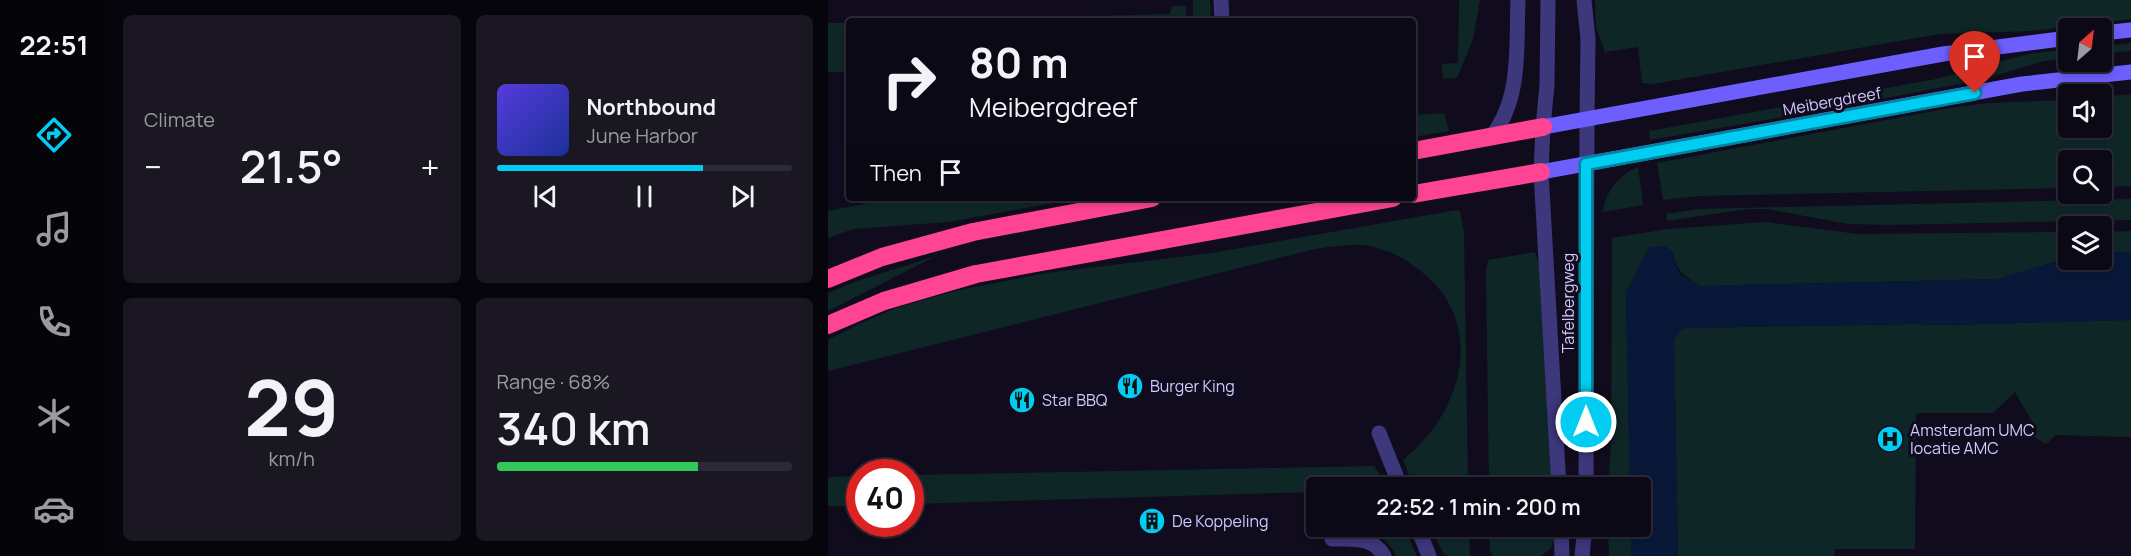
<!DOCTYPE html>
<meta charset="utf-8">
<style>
body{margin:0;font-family:Manrope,sans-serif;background:#1a1723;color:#f1f3f6;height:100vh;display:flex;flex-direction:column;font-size:22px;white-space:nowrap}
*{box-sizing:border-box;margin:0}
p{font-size:20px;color:#9a9aa1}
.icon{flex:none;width:33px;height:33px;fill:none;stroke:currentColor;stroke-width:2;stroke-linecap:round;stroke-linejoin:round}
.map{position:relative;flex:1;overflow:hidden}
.drawer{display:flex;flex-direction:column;gap:15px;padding:15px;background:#07050c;width:720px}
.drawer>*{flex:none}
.top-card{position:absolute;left:18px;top:18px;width:570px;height:183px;border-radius:6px;box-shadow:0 3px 9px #0003,0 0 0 2px #2c2a35;background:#0c0916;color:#f1f3f6;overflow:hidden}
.needle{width:39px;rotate:28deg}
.tools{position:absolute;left:1230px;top:18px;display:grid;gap:12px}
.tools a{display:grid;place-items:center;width:54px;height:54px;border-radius:6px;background:#0c0916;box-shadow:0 3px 9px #0003,0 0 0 2px #2c2a35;font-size:30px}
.speed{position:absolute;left:18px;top:459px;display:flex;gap:12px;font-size:30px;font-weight:700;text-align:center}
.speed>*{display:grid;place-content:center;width:78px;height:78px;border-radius:50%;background:#0c0916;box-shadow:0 3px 9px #0003,0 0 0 2px #2c2a35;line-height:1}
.speed .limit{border:9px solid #d22;background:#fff;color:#111}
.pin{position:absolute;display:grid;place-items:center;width:51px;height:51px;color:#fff;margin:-62px -26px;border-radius:50% 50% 50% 0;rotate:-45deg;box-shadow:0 0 6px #0007}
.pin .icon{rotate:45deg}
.me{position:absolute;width:66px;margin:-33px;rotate:0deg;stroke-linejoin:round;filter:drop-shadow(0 0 4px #0008)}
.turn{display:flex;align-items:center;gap:21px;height:126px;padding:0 24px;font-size:27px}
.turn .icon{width:78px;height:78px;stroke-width:2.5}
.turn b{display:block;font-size:42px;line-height:51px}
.then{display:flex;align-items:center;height:57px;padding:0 24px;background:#0003;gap:12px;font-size:22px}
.big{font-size:45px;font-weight:600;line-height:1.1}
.drawer .card{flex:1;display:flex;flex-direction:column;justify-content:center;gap:9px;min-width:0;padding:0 21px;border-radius:9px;background:#1a1723}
.drawer .dial{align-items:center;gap:0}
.dial b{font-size:78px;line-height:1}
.song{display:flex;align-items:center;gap:18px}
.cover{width:72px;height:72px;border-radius:9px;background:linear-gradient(135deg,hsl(250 70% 55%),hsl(230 70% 35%))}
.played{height:6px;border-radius:3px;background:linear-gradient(90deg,#01ccf1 70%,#2c2a35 70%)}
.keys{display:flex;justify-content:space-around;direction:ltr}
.heat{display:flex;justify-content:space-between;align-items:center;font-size:33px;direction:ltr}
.charge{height:9px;border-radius:4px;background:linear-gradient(90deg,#34c759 68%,#2c2a35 0)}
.drawer .tiles{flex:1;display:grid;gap:15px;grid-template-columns:repeat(2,1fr)}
.trip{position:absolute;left:478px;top:477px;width:345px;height:60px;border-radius:6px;background:#0c0916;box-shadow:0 3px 9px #0003,0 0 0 2px #2c2a35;font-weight:600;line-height:60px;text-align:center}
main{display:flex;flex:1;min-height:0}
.tab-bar{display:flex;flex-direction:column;width:108px;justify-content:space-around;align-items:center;background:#050409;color:#9a9aa1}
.tab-bar .icon{width:42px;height:42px}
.tab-bar .current{color:#01ccf1}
.tab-bar b{font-size:27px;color:#f1f3f6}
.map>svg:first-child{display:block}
.green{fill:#0f2627}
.water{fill:#091839}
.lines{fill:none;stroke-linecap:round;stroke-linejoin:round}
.minor{stroke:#3d377c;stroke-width:15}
.tertiary{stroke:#3d377c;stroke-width:15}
.secondary{stroke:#6c5ffe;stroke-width:15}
.motorway{stroke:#fe4492;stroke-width:18}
.route-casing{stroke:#01859d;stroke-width:15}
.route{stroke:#01ccf1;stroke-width:10}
.labels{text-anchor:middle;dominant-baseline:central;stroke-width:6;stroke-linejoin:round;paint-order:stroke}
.street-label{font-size:16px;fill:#d1c8ff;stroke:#100c1d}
.poi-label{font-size:16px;fill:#d1c8ff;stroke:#100c1d;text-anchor:start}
</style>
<main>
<nav class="tab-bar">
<b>22:51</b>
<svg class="icon current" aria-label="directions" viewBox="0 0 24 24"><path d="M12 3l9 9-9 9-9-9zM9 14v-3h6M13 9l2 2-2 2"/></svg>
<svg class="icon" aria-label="music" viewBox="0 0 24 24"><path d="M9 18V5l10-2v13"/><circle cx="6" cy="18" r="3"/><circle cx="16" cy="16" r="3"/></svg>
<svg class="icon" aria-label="phone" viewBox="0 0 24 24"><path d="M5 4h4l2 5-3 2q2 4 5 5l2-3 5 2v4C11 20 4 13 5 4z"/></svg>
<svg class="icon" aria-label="climate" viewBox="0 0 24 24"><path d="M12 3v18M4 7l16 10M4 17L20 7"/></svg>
<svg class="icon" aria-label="car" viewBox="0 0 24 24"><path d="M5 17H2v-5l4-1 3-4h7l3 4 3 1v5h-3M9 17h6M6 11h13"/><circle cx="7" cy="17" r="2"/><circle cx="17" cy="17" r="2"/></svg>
</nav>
<section class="drawer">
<div class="tiles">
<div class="card"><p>Climate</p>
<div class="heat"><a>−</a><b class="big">21.5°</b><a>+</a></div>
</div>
<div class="card">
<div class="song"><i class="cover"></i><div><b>Northbound</b><p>June Harbor</p></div></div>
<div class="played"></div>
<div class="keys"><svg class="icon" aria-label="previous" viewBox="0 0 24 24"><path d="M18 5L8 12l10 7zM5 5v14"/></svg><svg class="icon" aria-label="pause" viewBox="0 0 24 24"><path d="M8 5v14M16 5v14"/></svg><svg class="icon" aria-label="next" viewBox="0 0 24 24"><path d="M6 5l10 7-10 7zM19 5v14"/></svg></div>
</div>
<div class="card dial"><b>29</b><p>km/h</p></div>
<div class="card"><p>Range · 68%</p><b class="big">340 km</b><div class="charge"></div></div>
</div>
</section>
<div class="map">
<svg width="1303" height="556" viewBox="0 0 1303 556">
<rect width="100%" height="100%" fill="#100c1d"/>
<!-- green -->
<g class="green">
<polygon points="365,0 382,0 383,21 365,21"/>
<polygon points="631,0 652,0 645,39 629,78 615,79 614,64 630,63"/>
<polygon points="767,0 1303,0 1303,19 1203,31 1111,34 825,84 814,83 810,47 777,52 768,27"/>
<polygon points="344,6 358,6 358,21 83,21 342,14"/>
<rect x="0" y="23" width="21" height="49"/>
<polygon points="1303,43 1303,51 1274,54 1274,46"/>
<polygon points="1240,49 1240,58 1216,61 1152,80 1001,109 822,140 821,131 1108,79 1200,54"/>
<polygon points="1303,94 1303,186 1274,187 1274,160 1240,160 1240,188 869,196 835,200 829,163 1122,108 1160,103 1240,100 1240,128 1274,128 1274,97"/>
<polygon points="616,113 621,131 585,137 585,115"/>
<path d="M810,167L815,205L775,212C778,190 790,176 810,167Z"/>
<polygon points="65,198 253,198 120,222 25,229 0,238 0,211"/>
<polygon points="1303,199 1303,220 1060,225 1020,224 940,209 920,209 839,221 838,214 870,209"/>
<path d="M629,210L632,211L636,232L640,487H586L575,460C633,414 660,326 595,273C578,258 556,247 533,245C518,244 502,247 487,249L0,371V340L33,323L68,308L127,291L218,273L384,253Z"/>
<path d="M937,222L1030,234L1240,232V258L1170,279L872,286C854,274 850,273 844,251L821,247L798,293L802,487L780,488L783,447L784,238L839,229Z"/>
<polygon points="1303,231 1303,252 1274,253 1274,232"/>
<polygon points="707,252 712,268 725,487 661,487 658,270 660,260"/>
<polygon points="108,256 0,311 0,293 26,282"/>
<path d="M1303,320V437L1228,435L1218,444L1206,437L1205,423L1187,392L1165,413H1088L1087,549H1007L1006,556H850L846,343C847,336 851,331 857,328L1087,324L1118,325Z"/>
<polygon points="546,466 561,487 489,488 489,498 486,492 83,504 83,475"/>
<polygon points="31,476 31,506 0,506 0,477"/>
<path d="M501,527H576L589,556H568C557,528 528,530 502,529Z"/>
<polygon points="602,527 641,527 642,556 620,556 616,554"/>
<polygon points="662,527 727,527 726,541 722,549 713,556 665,556 662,551"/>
<polygon points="780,527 803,527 803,556 781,556"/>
</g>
<!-- water -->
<path class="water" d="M837,246C847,250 845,263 851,272C857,279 865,281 872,286L1170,279L1240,258L1274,260V253L1303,252V320L1118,325L1087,324L857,328C851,331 847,336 846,343L850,556H803V527L813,526V488L802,487L798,293L821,247Z"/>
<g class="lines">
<!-- minor -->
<g class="minor">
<polyline points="393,0 394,21"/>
<polyline points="756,0 760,39 759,119"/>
<polyline points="715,127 719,85 720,0"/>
<path d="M663,137C694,99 688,46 690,0"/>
<polyline points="551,433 573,488"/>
<polyline points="589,526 601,556"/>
<path d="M504,539C524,539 545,536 556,556"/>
</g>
<!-- tertiary -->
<g class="tertiary">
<polyline points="715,127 713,172 731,488"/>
<polyline points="758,488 759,119"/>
<polyline points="733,526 734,556"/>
<polyline points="754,556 757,526"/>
</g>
<!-- secondary -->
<g class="secondary">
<polyline points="1274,33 1303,30"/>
<polyline points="715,127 1115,54 1240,38"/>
<polyline points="713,172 1194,84 1303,72"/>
</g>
<!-- motorway -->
<g class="motorway">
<polyline points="585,151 715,127"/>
<polyline points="585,194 713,172"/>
<polyline points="0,279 54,257 145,232 324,198"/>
<polyline points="0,325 56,301 148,274 565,198"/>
</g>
</g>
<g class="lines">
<defs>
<polyline id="route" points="758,422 758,164 1147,93"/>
</defs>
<!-- route casing -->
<use href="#route" class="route-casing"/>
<!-- route -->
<use href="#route" class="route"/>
</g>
<!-- icons -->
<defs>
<symbol id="restaurant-disc" viewBox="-11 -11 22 22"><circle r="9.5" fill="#01ccf1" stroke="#100c1d"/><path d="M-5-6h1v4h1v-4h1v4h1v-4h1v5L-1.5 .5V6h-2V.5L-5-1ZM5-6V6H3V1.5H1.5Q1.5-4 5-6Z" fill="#111"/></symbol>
<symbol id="hospital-disc" viewBox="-11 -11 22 22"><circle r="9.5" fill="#01ccf1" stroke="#100c1d"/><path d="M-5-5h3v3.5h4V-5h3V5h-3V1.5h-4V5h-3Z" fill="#111"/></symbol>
<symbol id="building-disc" viewBox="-11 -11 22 22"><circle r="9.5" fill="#01ccf1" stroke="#100c1d"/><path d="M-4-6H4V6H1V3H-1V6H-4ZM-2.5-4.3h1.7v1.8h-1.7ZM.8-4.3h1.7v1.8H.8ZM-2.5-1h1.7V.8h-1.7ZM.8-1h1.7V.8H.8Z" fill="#111"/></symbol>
</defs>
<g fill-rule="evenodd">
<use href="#restaurant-disc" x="287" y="371" width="30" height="30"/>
<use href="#restaurant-disc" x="179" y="385" width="30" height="30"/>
<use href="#hospital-disc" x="1047" y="424" width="30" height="30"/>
<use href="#building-disc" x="309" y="506" width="30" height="30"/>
</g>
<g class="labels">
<!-- street labels -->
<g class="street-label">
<text transform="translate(1004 101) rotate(-10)">Meibergdreef</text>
<text transform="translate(740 303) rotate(-90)">Tafelbergweg</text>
</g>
<!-- poi labels -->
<g class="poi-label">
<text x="322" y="386">Burger King</text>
<text x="214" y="400">Star BBQ</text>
<text x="1082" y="430">Amsterdam UMC<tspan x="1082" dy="18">locatie AMC</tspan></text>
<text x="344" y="521">De Koppeling</text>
</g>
</g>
</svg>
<div class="tools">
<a><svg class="needle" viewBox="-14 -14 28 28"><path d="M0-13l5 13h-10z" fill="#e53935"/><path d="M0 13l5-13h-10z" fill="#9a9aa1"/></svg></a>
<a><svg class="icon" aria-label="sound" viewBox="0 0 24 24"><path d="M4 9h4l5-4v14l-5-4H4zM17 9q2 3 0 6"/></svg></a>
<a><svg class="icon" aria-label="search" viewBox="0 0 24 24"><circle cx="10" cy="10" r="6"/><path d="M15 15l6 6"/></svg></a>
<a><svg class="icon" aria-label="layers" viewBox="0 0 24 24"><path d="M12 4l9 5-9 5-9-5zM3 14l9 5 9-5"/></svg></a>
</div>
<div class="speed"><div class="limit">40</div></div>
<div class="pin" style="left:1147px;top:93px;background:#d93025"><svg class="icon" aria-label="arrive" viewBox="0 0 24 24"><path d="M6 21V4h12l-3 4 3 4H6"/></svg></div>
<svg class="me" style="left:758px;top:422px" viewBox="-20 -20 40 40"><circle r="17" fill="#01ccf1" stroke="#fff" stroke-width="3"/><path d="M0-11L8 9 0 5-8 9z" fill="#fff"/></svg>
<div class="trip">22:52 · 1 min · 200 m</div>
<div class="top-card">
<div class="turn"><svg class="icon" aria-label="right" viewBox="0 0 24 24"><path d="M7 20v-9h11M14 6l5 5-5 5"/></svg><div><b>80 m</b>Meibergdreef</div></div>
<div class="then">Then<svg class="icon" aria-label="arrive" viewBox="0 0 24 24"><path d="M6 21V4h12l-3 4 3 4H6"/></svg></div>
</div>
</div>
</main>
